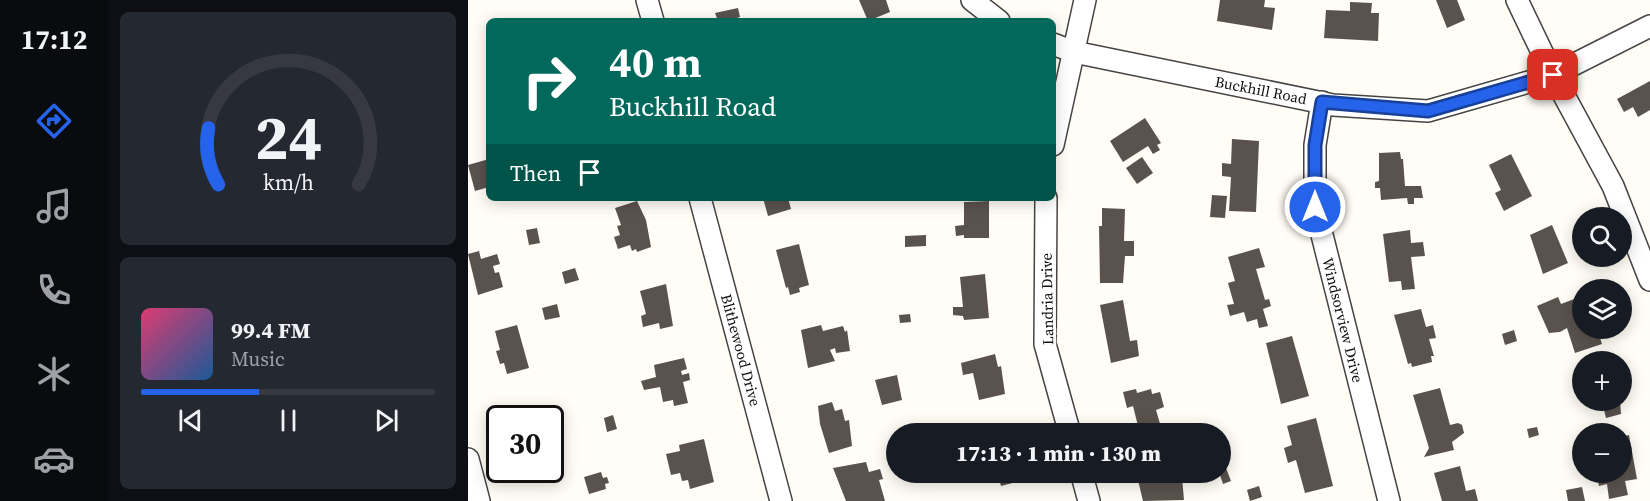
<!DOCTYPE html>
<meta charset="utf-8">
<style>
body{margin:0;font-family:"Source Serif 4",serif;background:#242831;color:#f1f3f6;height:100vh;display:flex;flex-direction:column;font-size:22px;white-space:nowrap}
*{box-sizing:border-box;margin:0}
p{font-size:20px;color:#9ea1a6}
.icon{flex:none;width:33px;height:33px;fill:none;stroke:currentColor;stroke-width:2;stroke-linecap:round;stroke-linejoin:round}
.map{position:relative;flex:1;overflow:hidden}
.details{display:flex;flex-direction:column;gap:12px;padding:12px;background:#0d0f14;width:360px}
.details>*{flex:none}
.top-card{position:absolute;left:18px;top:18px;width:570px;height:183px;border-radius:9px;box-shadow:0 3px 15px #0003;background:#00695c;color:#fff;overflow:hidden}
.controls{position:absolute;left:1104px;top:207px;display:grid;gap:12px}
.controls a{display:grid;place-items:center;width:60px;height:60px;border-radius:50%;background:#171b24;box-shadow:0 3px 15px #0003;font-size:30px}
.speed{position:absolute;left:18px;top:405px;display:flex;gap:12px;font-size:30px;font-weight:700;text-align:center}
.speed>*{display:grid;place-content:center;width:78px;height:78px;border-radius:50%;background:#171b24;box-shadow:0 3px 15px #0003;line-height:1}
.speed .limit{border:3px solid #111;border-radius:9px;background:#fff;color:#111}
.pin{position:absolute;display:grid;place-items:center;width:51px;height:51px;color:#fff;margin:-26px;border-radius:12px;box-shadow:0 3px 9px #0006}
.me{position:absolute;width:66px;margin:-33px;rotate:0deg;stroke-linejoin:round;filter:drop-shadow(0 0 4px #0008)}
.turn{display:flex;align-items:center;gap:21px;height:126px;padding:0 24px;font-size:27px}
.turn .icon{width:78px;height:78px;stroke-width:2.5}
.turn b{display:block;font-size:42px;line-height:51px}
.then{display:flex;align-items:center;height:57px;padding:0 24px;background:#0003;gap:12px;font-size:22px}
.details .tile{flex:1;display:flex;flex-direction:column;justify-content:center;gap:9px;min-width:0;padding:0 21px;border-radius:9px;background:#242831}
.details .dial{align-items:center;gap:0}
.dial svg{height:156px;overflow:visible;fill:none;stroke:#363941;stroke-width:7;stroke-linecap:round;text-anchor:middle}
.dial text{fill:#f1f3f6;stroke:none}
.song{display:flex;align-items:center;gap:18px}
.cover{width:72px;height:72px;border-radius:9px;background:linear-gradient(135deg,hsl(340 70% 55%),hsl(210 70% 35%))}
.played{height:6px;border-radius:3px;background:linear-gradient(90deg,#2563eb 40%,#363941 40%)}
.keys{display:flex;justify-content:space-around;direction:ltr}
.trip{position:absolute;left:418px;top:423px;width:345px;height:60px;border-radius:30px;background:#171b24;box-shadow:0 3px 15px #0003;font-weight:800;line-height:60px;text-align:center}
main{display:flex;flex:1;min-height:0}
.dock{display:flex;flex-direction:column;width:108px;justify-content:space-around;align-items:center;background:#090b0e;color:#9ea1a6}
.dock .icon{width:42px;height:42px}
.dock .current{color:#2563eb}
.dock b{font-size:27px;color:#f1f3f6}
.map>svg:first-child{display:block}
.building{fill:#5a524d}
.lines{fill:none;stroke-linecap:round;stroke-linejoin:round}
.minor-casing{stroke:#444;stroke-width:24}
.minor{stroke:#fff;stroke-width:21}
.route-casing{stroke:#184099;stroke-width:15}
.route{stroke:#2563eb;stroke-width:10}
.labels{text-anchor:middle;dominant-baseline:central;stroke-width:6;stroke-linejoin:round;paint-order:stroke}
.street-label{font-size:15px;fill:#111;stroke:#fff}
</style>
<main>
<nav class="dock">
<b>17:12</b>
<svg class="icon current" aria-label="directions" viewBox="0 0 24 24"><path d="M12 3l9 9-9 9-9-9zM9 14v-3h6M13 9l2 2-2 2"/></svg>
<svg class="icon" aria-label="music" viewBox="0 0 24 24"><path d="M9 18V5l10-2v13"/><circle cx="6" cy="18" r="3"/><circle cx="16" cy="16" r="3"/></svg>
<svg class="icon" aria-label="phone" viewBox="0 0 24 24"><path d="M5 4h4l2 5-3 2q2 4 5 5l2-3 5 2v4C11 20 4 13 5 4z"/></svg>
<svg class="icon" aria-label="climate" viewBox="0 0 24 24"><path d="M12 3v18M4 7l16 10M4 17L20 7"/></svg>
<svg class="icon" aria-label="car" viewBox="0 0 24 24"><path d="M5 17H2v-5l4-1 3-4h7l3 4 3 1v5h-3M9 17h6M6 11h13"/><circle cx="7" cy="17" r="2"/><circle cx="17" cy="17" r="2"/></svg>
</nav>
<section class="details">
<div class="tile dial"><svg viewBox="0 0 100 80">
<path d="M14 69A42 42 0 1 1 86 69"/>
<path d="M14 69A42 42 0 0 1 9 40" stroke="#2563eb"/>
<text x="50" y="56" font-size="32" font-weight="700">24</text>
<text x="50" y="72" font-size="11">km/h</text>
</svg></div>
<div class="tile">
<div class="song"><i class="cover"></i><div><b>99.4 FM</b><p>Music</p></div></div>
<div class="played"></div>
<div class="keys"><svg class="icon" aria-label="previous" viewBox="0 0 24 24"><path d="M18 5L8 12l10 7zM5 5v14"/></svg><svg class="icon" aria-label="pause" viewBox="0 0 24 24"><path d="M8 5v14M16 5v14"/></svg><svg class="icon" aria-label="next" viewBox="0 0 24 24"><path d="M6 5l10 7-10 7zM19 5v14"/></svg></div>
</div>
</section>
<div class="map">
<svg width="1182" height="501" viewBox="0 0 1182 501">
<rect width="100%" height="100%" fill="#fffdf5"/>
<!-- building -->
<g class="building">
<polygon points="391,0 418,0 422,12 400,21"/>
<polygon points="752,0 797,0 796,7 807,8 804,30 749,21"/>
<polygon points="968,0 989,0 997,20 979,28"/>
<polygon points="882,2 904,3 903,13 911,13 910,41 856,38 858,10 882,11"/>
<polygon points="270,8 272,17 269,18 270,21 250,21 247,13"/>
<polygon points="1182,81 1182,110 1170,117 1165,107 1156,112 1149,99"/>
<polygon points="677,118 693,143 689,145 692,150 685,154 680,146 655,162 642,141"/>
<polygon points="764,139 791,141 788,212 761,211 763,177 754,176 754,163 763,164"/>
<polygon points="932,152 933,159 935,159 937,186 953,186 955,198 946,198 946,204 940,204 939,198 913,200 912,188 907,188 907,182 911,181 911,153"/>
<polygon points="1043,154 1064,196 1036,211 1027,193 1033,190 1021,165"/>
<polygon points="674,157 685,173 669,184 658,168"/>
<polygon points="21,159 21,187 7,191 0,165"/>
<polygon points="744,195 759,196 757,218 742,217"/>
<polygon points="295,198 320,198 323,209 300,216"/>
<polygon points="169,201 178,220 183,247 169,252 168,249 164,251 162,245 150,249 146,237 152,235 149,226 153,225 147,208"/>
<polygon points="521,201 521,238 496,238 496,235 488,236 487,226 496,225 496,202"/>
<polygon points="634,208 657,209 656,241 666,241 666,256 657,256 655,283 632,283 631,226 634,226"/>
<polygon points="1084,225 1100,263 1075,274 1062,235"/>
<polygon points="69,228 72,243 61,245 58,230"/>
<polygon points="942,230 943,243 955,242 957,256 943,257 947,289 934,290 933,281 921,282 915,234"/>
<polygon points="458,235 458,246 437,247 437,236"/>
<polygon points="331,244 341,285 331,288 332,292 322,295 320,287 318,288 308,250"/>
<polygon points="791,248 797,267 788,269 797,300 801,299 803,306 795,309 800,326 791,328 789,319 779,322 776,312 762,316 759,305 766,304 760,283 767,281 760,257"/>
<polygon points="11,251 13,259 29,254 32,264 25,266 27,273 31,272 35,287 10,295 0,254"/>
<polygon points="107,268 111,280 97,284 94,272"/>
<polygon points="517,274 521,318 496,320 495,316 485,315 485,307 495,307 492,277"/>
<polygon points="198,284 205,326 192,329 191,323 175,327 173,316 178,314 172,291"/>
<polygon points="1114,296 1114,328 1129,328 1134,344 1107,353 1099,328 1092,332 1081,333 1069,306 1090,297 1093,304"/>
<polygon points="655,300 662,341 669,340 671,356 643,363 632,305"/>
<polygon points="89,304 92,317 77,320 74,308"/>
<polygon points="953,309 958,327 965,325 968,338 961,339 966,356 963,356 964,362 944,367 943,363 940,364 926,315"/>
<polygon points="442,314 443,322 432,323 431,315"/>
<polygon points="49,325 61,368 39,374 36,363 32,364 28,351 32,350 27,331"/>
<polygon points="353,325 355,331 375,326 377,332 379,330 382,351 368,353 367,348 362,350 367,361 340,368 333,330"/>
<polygon points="1046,330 1049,341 1037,345 1034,334"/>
<polygon points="824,336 841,396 813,404 798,343"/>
<polygon points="527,354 530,367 533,366 537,394 511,400 505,373 495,375 493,363"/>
<polygon points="216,358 219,369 213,371 214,375 221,373 222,380 215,382 220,403 206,406 205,400 195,402 192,387 176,390 173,381 188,377 186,365"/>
<polygon points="429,375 434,400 414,405 407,380"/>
<polygon points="972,388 982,425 990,423 994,425 996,433 984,442 986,450 956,457 961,448 945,395"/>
<polygon points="668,389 669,393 683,389 684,394 692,392 696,407 688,410 695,434 672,434 665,406 659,408 655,392"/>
<polygon points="1129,400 1152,400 1153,414 1138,418 1136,410 1132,411"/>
<polygon points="364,402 367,411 374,409 377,421 381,420 384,446 361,453 352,424 350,406"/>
<polygon points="145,415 149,429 139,432 136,418"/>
<polygon points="848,418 865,486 837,493 828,460 820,463 816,448 824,445 819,426"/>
<polygon points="1069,427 1071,435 1061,438 1059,429"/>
<polygon points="1161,435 1169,479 1157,481 1160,495 1141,499 1139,484 1131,486 1128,472 1154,472 1154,437"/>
<polygon points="236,439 246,482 222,489 220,480 214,481 212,473 203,475 198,454 212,451 211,445"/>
<polygon points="398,462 401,472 412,469 415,479 411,480 417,501 378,501 365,468"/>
<polygon points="992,466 998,491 1007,489 1010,501 974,501 966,473"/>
<polygon points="758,468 763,481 755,484 751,472"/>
<polygon points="133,472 135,478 139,477 141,483 137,484 138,489 121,494 116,477"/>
<polygon points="529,472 557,472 559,479 533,486"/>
<polygon points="683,472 696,472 697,476 709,473 710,477 714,477 716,500 675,501 669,476"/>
<polygon points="791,486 794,497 782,501 779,490"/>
<polygon points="1114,487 1117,501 1100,501 1098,490"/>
</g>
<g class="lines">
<defs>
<g id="minor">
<polyline points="179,0 185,21"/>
<polyline points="504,0 531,21"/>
<polyline points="1049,0 1085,75 1145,186 1182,280"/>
<polyline points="585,44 606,52 865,105 960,111 1085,75 1182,26"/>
<polyline points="854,102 847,145 847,207 921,501"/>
<polyline points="585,145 617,0"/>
<polyline points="232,198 313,501"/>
<polyline points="578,198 577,344 602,434"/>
<polyline points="0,459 11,501"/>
<polyline points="613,472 621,501"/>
</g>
</defs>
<!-- minor casing -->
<use href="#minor" class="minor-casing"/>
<!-- minor -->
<use href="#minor" class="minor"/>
</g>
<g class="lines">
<defs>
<polyline id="route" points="847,207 847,145 854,102 960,111 1085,75"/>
</defs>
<!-- route casing -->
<use href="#route" class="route-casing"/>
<!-- route -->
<use href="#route" class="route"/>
</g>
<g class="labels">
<!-- street labels -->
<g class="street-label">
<text transform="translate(793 90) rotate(11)">Buckhill Road</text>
<text transform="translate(579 299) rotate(-91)">Landria Drive</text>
<text transform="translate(875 320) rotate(76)">Windsorview Drive</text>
<text transform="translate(273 350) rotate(75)">Blithewood Drive</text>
</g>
</g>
</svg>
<div class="controls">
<a><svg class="icon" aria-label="search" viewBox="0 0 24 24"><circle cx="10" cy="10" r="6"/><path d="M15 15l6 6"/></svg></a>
<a><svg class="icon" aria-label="layers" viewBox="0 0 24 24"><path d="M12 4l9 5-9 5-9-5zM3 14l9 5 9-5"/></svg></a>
<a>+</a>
<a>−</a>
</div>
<div class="speed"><div class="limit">30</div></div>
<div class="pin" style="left:1085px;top:75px;background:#d93025"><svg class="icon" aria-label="arrive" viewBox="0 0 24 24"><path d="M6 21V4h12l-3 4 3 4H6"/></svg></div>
<svg class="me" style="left:847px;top:207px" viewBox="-20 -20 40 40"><circle r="17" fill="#2563eb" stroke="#fff" stroke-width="3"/><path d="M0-11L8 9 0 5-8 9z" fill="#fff"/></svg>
<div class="trip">17:13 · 1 min · 130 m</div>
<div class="top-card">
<div class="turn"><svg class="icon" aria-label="right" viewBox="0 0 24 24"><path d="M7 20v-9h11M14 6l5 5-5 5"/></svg><div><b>40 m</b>Buckhill Road</div></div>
<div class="then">Then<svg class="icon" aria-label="arrive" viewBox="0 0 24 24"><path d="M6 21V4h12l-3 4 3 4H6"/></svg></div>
</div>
</div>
</main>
